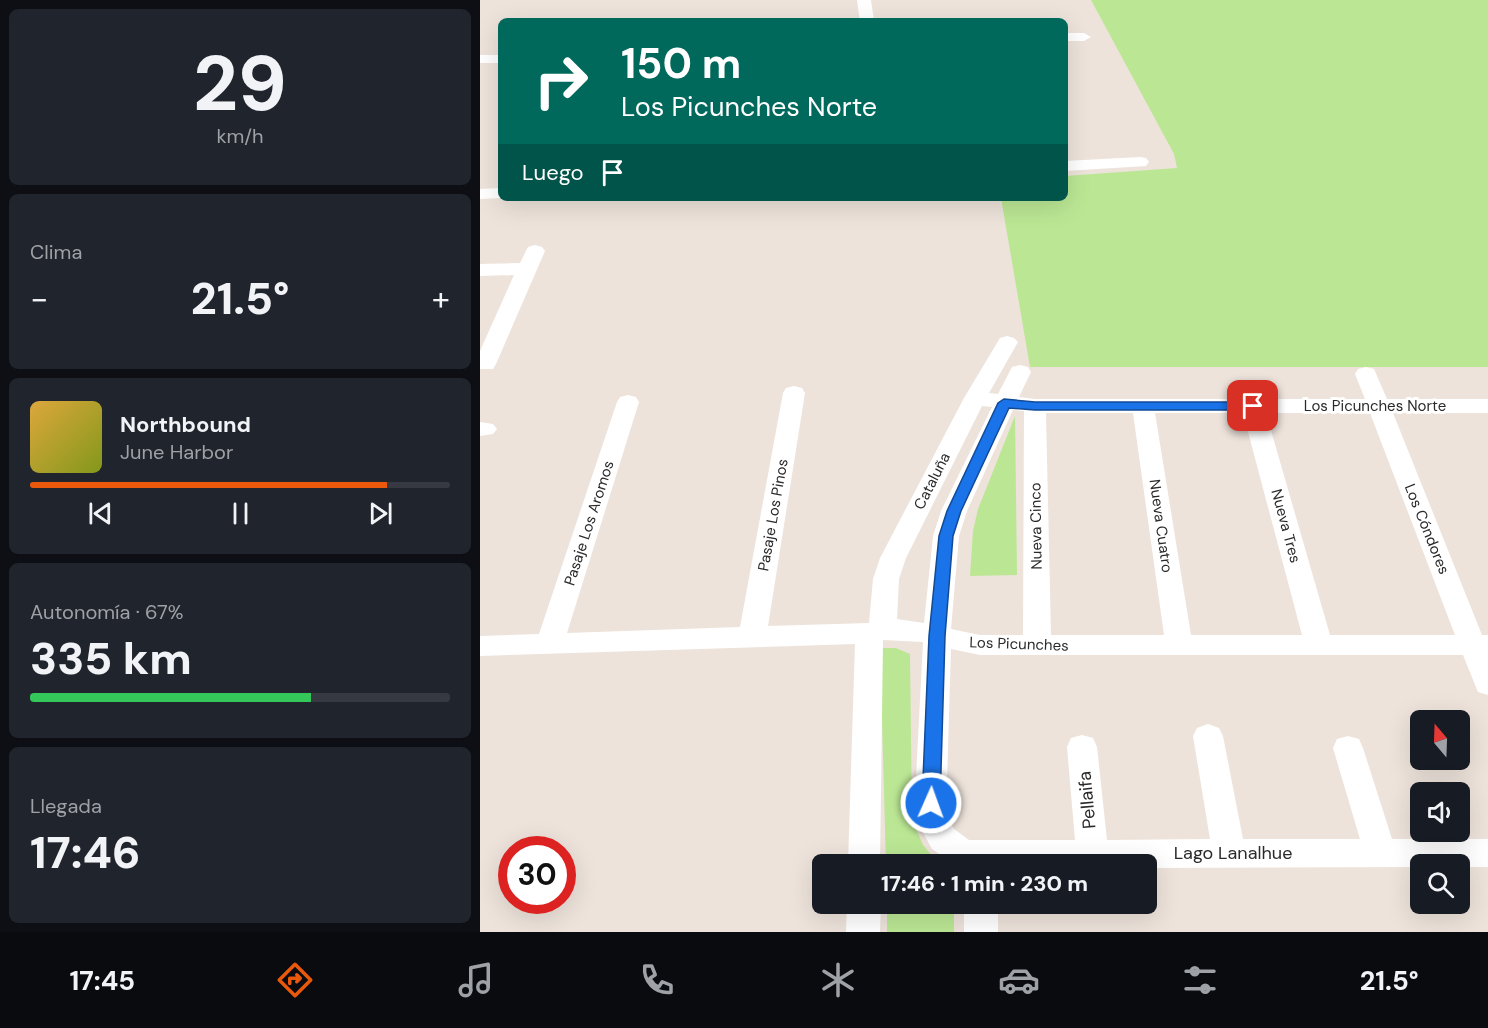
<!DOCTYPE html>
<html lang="es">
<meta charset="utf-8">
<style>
body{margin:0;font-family:"DM Sans",sans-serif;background:#20242c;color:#f1f3f6;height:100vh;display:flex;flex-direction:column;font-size:22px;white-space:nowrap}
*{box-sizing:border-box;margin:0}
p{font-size:20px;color:#9ea1a6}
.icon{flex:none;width:33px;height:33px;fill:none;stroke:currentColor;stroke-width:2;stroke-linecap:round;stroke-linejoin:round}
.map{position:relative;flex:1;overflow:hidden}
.details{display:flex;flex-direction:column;gap:9px;padding:9px;background:#0d0f14;width:480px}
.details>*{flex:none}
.guide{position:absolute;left:18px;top:18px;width:570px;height:183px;border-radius:9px;box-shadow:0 6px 24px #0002;background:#00695c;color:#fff;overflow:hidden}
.needle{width:39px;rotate:341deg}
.buttons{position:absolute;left:930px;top:710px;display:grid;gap:12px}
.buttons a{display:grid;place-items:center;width:60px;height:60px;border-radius:9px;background:#171b24;box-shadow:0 6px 24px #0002;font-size:30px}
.speed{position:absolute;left:18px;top:836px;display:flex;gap:12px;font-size:30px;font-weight:700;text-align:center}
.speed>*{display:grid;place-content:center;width:78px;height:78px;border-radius:50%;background:#171b24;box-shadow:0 6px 24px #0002;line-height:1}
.speed .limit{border:9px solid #d22;background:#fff;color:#111}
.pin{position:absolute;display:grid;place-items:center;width:51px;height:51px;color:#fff;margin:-26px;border-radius:12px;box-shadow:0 3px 9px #0006}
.me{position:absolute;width:66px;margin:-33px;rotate:2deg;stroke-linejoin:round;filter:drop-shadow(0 0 4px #0008)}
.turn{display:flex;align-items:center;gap:21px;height:126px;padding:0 24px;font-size:27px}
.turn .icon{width:78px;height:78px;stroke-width:2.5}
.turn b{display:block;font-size:42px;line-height:51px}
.then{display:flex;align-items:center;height:57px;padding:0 24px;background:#0003;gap:12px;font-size:22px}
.big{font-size:45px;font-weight:800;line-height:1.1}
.details .widget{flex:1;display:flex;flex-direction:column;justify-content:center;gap:9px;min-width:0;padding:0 21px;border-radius:9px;background:#20242c}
.details .dial{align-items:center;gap:0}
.dial b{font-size:78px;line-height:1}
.song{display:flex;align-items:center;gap:18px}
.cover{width:72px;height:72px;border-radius:9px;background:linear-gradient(135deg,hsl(40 70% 55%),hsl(70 70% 35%))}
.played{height:6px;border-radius:3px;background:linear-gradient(90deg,#ea580c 85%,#363941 85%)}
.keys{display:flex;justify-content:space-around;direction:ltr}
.heat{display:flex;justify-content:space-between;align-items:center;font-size:33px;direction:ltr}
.charge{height:9px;border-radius:4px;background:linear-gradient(90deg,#34c759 67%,#363941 0)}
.trip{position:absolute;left:332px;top:854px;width:345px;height:60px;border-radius:9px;background:#171b24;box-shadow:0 6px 24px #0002;font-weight:800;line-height:60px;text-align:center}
.tabs{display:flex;height:96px;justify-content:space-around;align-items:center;background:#090b0e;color:#9ea1a6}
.tabs .icon{width:42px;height:42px}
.tabs .on{color:#ea580c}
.tabs b{font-size:27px;color:#f1f3f6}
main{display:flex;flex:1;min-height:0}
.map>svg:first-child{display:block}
.green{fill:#bbe794}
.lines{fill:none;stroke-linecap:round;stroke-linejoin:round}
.minor{fill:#fff;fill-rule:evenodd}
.route{fill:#1a73e8;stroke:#114b97;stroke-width:1.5}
.labels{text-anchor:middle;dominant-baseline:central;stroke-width:6;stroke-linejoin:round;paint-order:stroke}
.street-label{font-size:15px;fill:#2a2a2a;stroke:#fff}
.near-street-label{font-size:18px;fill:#2a2a2a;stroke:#fff}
</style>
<main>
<section class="details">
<div class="widget dial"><b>29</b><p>km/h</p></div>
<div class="widget"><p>Clima</p>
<div class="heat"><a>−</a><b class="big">21.5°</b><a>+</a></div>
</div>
<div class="widget">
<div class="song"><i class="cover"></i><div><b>Northbound</b><p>June Harbor</p></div></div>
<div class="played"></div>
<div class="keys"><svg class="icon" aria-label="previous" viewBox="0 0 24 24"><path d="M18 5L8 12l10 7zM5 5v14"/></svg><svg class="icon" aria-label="pause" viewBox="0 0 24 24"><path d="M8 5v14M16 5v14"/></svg><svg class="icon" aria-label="next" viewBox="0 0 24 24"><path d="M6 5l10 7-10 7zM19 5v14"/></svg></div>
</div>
<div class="widget"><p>Autonomía · 67%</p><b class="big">335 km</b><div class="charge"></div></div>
<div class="widget"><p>Llegada</p><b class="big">17:46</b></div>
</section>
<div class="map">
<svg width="1008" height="932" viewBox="0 0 1008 932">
<rect width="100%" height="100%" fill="#ede3db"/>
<!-- green -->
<g class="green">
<polygon points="611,0 1008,0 1008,367 550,367 521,198 585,198 585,176 697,168 694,154"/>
<polygon points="535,416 537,575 490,576 493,531 498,509"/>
<polygon points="400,648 416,648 430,654 432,820 443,845 459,864 406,864"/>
<rect x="407" y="903" width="67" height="29"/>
</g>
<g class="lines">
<!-- minor -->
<g class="minor">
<polygon points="377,0 391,0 394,21 380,21"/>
<polygon points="585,33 604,33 611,37 604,41 585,41"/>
<rect x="0" y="55" width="21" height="8"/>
<polygon points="660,157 666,158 669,162 666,166 585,171 585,161"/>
<polygon points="21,188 22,198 0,199 0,189"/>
<polygon points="55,245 62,247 65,251 16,364 13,369 0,369 0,351 34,275 0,276 0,264 40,263 48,247"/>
<path d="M527,336L534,338L538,342L509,393L518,394L532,367L540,365L548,367L551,372L539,397L555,399H885L875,374L878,369L886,367L894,369L907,399H1008V413H913L1002,635H1008V695L998,692L983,655H500L471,649L466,816L474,829L489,840H595L587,747L591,738L602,735L613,738L617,747L627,840L730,839L713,736L717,728L728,724L739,728L743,736L763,839H880L853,748L857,739L868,736L879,739L883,748L912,839H1008V867H980V864H940V867L666,868V864H473L452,849L434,816L443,642L403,640L400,864H368L375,644L0,656V636L59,634L137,402L140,397L148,395L156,397L159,402L87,633L260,627L303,393L306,388L314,386L322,388L325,393L288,626L389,623L393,579L400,558L484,398L520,338ZM502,406L512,407L461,511L453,536L444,623L417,619L419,579L426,558ZM533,410L544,411L543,635H500L471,629L479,536L487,511ZM566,413H653L684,635H571ZM675,413H763L822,635H711ZM786,413H890L975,635H850Z"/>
<polygon points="0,422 13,424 17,429 13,434 0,436"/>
<polygon points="367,903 401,903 400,932 366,932"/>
<rect x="484" y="903" width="34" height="29"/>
</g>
</g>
<!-- route -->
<polygon class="route" points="524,399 555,402 773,402 780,406 773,410 555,410 529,408 481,511 473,536 465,636 460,803 457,808 451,811 444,808 442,803 449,636 459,536 467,511 518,403"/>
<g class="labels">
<!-- street labels -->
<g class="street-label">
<text x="895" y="406">Los Picunches Norte</text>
<text transform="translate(452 481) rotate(-63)">Cataluña</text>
<text transform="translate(293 515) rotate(-80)">Pasaje Los Pinos</text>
<text transform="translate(109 523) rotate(-72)">Pasaje Los Aromos</text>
<text transform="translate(556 526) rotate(-91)">Nueva Cinco</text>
<text transform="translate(681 526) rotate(82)">Nueva Cuatro</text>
<text transform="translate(806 526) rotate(75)">Nueva Tres</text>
<text transform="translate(947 529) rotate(68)">Los Cóndores</text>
<text transform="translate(539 644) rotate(2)">Los Picunches</text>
</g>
<!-- near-street labels -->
<g class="near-street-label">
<text transform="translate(607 800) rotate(-95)">Pellaifa</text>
<text x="753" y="853">Lago Lanalhue</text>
</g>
</g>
</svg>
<div class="buttons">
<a><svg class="needle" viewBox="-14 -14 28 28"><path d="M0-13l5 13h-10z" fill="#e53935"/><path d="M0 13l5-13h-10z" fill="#9ea1a6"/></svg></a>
<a><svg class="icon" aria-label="sound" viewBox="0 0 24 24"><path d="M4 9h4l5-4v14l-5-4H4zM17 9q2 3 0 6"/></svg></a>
<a><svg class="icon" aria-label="search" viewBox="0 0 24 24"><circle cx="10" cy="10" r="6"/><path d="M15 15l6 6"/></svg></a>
</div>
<div class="speed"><div class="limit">30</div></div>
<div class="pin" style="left:773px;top:406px;background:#d93025"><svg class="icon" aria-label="arrive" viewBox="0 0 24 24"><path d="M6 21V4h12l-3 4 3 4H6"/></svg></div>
<svg class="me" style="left:451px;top:803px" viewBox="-20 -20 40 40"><circle r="17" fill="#1a73e8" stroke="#fff" stroke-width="3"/><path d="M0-11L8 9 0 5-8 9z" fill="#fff"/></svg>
<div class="trip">17:46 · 1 min · 230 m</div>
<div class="guide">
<div class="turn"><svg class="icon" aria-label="right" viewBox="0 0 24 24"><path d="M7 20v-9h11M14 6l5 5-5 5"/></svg><div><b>150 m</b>Los Picunches Norte</div></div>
<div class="then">Luego<svg class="icon" aria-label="arrive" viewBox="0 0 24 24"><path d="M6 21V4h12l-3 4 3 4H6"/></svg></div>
</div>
</div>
</main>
<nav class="tabs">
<b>17:45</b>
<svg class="icon on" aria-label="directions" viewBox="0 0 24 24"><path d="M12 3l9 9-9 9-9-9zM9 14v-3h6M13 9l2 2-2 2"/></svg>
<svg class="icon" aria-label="music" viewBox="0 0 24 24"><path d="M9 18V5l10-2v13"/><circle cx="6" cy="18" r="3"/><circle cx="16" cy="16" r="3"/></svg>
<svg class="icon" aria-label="phone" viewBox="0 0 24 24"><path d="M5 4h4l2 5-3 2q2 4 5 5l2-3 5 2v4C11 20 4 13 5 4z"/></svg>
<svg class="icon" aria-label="climate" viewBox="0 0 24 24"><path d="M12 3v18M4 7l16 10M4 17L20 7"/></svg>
<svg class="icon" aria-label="car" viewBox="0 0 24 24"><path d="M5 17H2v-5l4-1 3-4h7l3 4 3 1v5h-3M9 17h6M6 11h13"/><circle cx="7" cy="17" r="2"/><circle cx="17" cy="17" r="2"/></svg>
<svg class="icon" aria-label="filters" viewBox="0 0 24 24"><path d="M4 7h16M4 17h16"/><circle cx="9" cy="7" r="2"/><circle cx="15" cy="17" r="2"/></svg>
<b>21.5°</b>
</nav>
